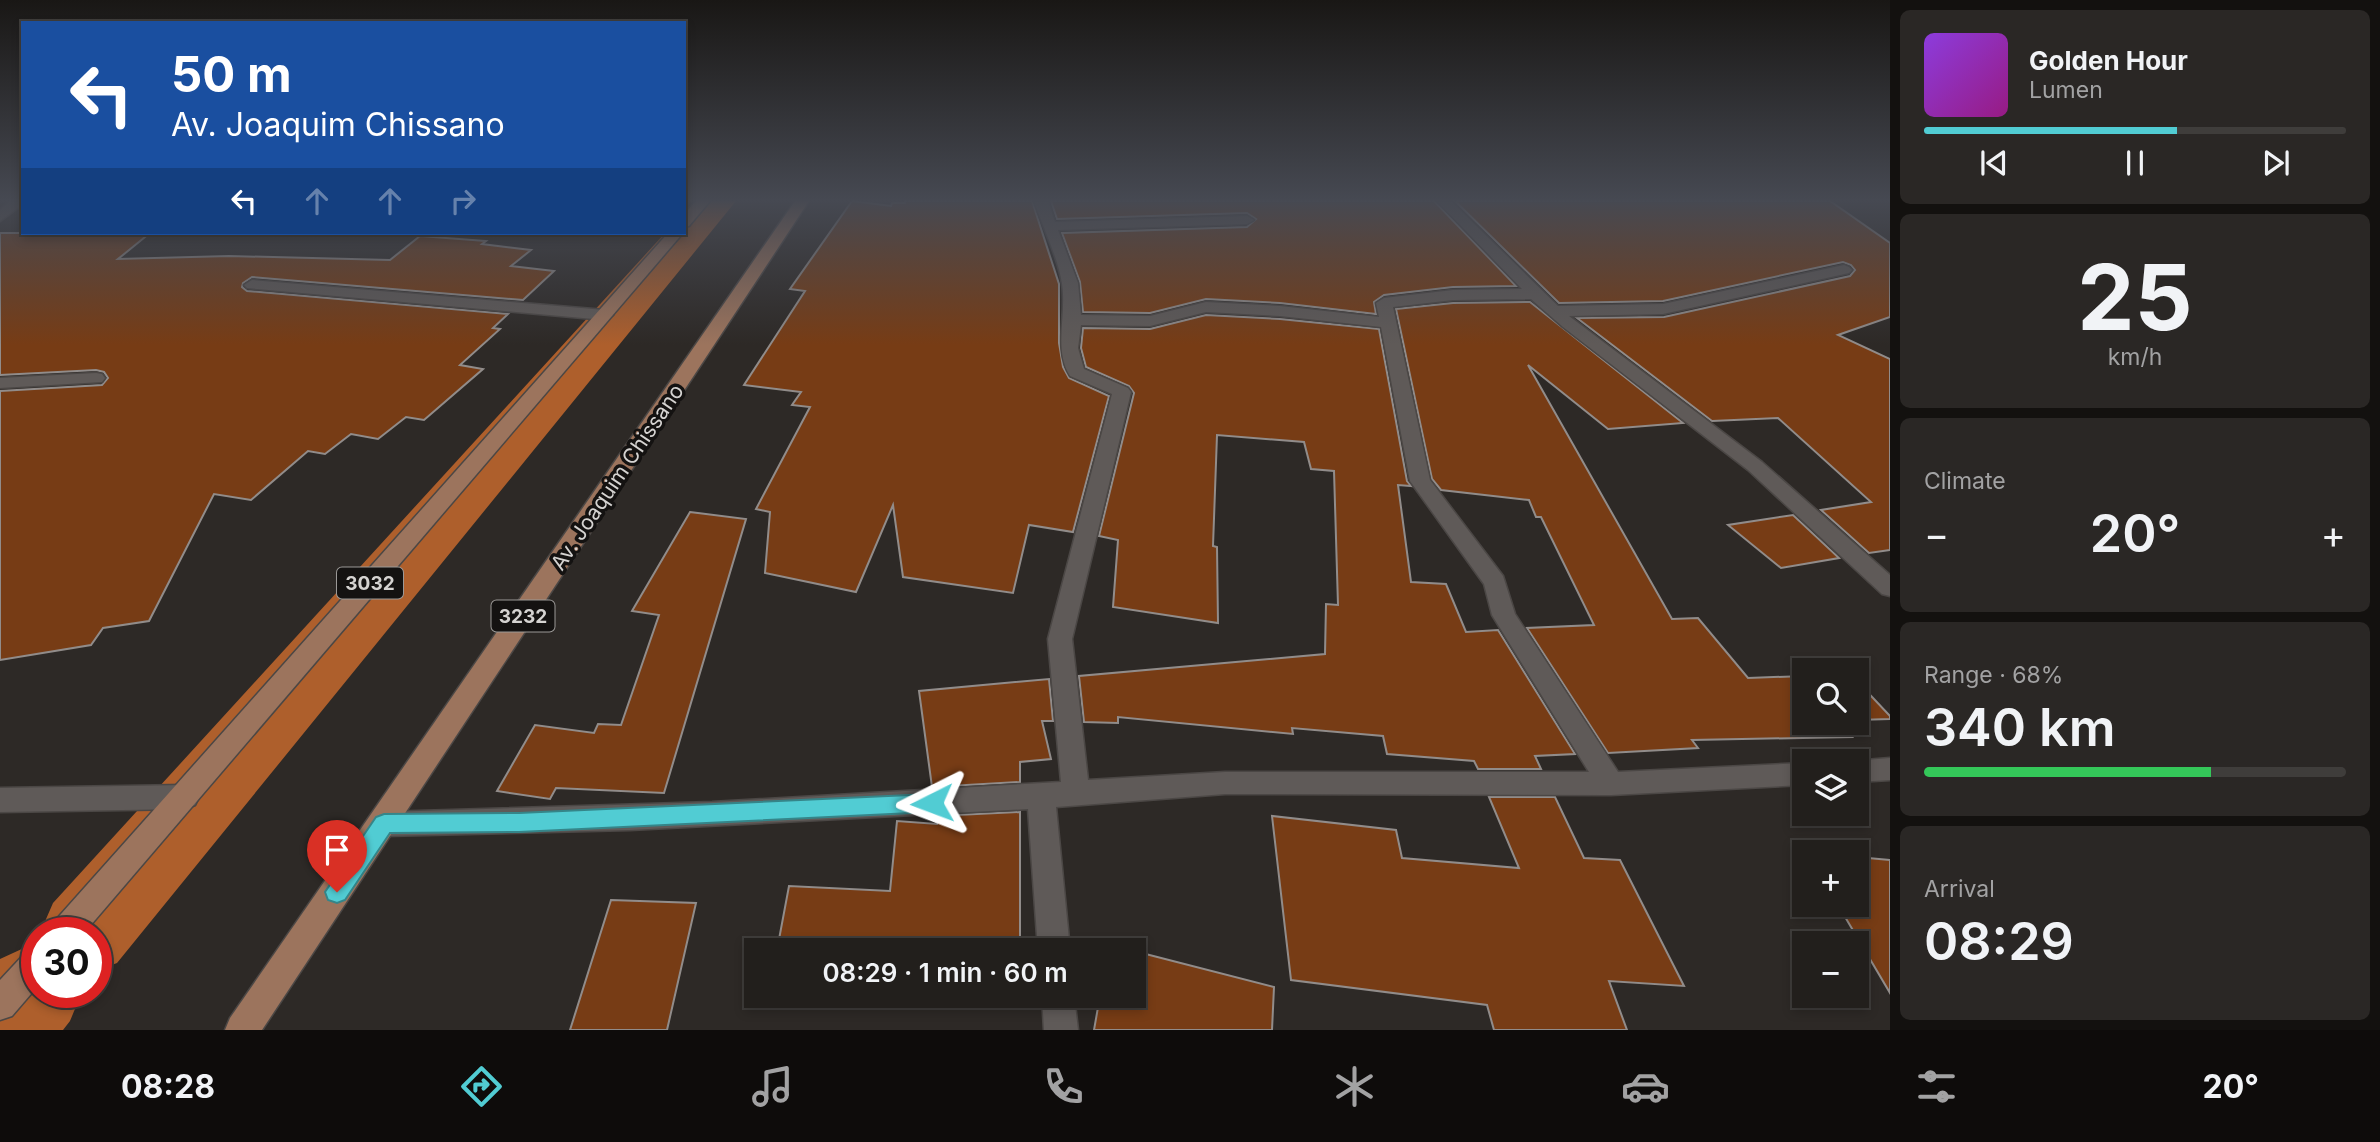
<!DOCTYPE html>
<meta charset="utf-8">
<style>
body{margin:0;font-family:Inter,sans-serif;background:#2a2725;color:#f1f3f6;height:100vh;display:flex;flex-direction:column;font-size:26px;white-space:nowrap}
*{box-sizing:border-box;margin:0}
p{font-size:23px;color:#a2a2a3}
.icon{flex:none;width:38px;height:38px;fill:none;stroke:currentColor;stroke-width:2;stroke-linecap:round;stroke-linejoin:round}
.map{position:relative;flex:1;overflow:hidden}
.drawer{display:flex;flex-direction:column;gap:10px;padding:10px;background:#13110f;width:490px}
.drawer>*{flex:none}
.banner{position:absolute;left:21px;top:21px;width:665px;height:214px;border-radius:0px;box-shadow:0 4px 10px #0003,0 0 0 2px #3f3d3b;background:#1a4fa0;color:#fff;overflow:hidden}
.fabs{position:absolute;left:1792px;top:658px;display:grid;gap:14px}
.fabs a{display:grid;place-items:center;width:77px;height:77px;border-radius:0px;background:#221f1c;box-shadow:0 4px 10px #0003,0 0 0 2px #3f3d3b;font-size:35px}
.speed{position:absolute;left:21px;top:917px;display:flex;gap:14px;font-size:35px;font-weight:700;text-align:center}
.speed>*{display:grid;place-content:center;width:91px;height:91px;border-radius:50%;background:#221f1c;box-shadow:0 4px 10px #0003,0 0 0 2px #3f3d3b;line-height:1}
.speed .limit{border:10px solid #d22;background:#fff;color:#111}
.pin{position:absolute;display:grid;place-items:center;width:60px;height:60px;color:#fff;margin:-72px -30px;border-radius:50% 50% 50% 0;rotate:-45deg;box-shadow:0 0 7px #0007}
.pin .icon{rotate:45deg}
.me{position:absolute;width:77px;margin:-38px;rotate:267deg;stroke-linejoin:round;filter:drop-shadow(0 0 5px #0008)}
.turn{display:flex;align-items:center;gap:24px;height:147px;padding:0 35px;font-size:32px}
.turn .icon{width:91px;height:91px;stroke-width:2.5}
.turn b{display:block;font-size:49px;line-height:60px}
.lanes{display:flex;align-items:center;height:66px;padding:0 35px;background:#0003;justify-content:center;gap:35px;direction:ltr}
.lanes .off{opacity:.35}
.big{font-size:52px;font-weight:600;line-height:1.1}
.drawer .widget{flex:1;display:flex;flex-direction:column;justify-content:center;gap:10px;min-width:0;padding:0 24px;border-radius:10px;background:#2a2725}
.drawer .dial{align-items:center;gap:0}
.dial b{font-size:91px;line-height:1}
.song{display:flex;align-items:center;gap:21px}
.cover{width:84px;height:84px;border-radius:10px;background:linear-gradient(135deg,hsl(270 70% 55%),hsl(310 70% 35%))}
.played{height:7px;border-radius:4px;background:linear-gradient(90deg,#51ccd3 60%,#3f3d3b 60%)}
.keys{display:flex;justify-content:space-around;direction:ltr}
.heat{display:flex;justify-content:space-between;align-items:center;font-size:38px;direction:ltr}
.charge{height:10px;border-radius:5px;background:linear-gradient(90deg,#34c759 68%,#3f3d3b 0)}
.trip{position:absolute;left:744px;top:938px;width:402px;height:70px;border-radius:0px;background:#221f1c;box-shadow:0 4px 10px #0003,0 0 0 2px #3f3d3b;font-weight:600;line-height:70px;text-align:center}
.tabs{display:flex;height:112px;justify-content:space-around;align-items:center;background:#0e0c0b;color:#a2a2a3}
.tabs .icon{width:49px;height:49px}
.tabs .on{color:#51ccd3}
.tabs b{font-size:32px;color:#f1f3f6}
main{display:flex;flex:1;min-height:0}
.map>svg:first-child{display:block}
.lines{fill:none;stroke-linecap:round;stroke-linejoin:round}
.canal{fill:#ae5f2c;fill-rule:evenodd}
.building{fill:#773c15;stroke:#918c8a;stroke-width:2}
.minor-casing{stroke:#4b4745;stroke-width:3}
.major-casing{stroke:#4b4745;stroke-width:3}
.minor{fill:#5f5a58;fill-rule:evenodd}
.major{fill:#9c745d;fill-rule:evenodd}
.route{fill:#51ccd3;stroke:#358589;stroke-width:2}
.labels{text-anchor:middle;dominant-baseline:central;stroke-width:7;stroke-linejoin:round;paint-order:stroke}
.shield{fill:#141211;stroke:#9b9997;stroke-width:2}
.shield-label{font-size:19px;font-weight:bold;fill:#d5d3d1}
.street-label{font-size:21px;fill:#d5d3d1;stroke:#141211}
</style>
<main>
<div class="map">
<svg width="1890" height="1030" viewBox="0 0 1890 1030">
<rect width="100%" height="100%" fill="#2d2926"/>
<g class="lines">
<!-- canal -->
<g class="canal">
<polygon points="695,201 736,201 117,963 96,971 96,933 40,933 53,903 665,233 684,233 684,212"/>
<polygon points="37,942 37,992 82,992 70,1021 63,1030 0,1030 0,959"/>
</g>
</g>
<!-- building -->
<g class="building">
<polygon points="852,201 891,206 892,203 905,203 905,201 1032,201 1059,284 1059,343 1063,367 1069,378 1109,396 1073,532 1029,525 1013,593 903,577 893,505 856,592 765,573 770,512 756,509 810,407 792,405 801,392 744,385 805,291 790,289"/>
<polygon points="1051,201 1434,201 1516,286 1453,287 1384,295 1374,302 1376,314 1280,303 1206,299 1150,313 1083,312 1080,282 1062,233 1247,227 1256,219 1247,213 1057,219"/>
<polygon points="1455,201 1830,201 1890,243 1890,317 1838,335 1890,359 1890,550 1869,553 1821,510 1871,502 1778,418 1712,421 1577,318 1664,317 1850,276 1855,270 1851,265 1843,262 1663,301 1559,303"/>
<polygon points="0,233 150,233 118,259 229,256 390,260 420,236 486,241 482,244 531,250 511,266 554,271 523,300 252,277 243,283 242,287 247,291 508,314 493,328 500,329 460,365 483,369 424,420 406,417 378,439 351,434 325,454 308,451 251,500 214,494 149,621 103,628 91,645 0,660 0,391 102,385 108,378 104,372 96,370 0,375"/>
<polygon points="1530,302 1683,423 1608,429 1528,365 1672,619 1698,618 1748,678 1804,676 1804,723 1840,723 1852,737 1692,740 1698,748 1608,753 1527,628 1594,625 1541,517 1536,517 1529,500 1441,490 1432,479 1396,309 1453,303"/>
<polygon points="1206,315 1280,319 1379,329 1407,481 1411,486 1398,485 1411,582 1446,584 1466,632 1498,630 1575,754 1535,756 1541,769 1478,769 1474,761 1387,754 1383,736 1292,728 1293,734 1118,717 1118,723 1084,722 1079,676 1325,654 1326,604 1338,605 1334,471 1311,469 1304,442 1217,435 1213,546 1217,547 1218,623 1113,607 1118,540 1099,536 1134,393 1129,386 1086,367 1081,348 1083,328 1150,329"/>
<polygon points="690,512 746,519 664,793 556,788 550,799 497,791 535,725 594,733 598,724 621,725 659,615 632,611"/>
<polygon points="1793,515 1839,558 1781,568 1728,525"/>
<polygon points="1049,679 1053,721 1042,721 1051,759 1020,762 1020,782 932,787 919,691"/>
<polygon points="1857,681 1890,716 1890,719 1857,720"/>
<polygon points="1489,797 1555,797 1584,858 1620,860 1684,986 1609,981 1627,1030 1494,1030 1487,1005 1291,980 1272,816 1396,830 1402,858 1519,868"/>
<polygon points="1020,812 1020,950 777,950 789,886 890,891 897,821 937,824 936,816"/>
<polygon points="1857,857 1890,860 1890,993 1838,905 1857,905"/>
<polygon points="611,900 696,903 667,1030 570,1030"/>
<polygon points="1134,951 1274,987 1272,1030 1094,1030 1100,996 1134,996"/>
<polygon points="817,996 1020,996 1020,1008"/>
</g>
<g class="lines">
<defs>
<g id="minor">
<polygon points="10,201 23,201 23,204 0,221 0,210"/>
<path d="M1034,201H1048L1055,222L1247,216L1254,220L1247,224L1058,230L1078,283L1081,315L1150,316L1206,302L1280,306L1379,317L1376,303L1384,298L1453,290L1522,289L1437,201H1451L1558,306L1663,304L1844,265L1849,267L1852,270L1849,273L1663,314L1569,316L1762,462L1890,575V596L1882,594L1748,470L1563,327L1531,299L1453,300L1393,307L1430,480L1503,576L1515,614L1618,772L1804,763V785L1611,795L1225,794L1056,807L1070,950H1038L1028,809L630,830L384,836L374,833L370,824L374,815L384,812L712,802L1061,782L1048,639L1112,394L1070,376C1053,349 1067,315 1062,284C1058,257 1043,228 1034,201ZM1206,312L1280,316L1381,327L1410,481L1484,584L1492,615L1589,772H1225L1088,780L1072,639L1131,392L1128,388L1084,369L1078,348L1081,325L1150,326Z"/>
<polygon points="252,280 605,310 613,315 605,320 247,288 244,285"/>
<polygon points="96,373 102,374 105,378 102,382 0,388 0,378"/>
<polygon points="1890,758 1890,780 1857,782 1857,761 1853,761"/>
<polygon points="185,785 195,789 199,797 195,805 185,809 0,812 0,788"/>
<polygon points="1042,996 1074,996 1078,1030 1044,1030"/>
</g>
<g id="major">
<polygon points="696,201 710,201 689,226 684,227 684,214"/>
<polygon points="795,201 809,201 262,1030 225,1030 230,1018"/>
<polygon points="668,233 683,233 84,933 49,933 53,923"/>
<polygon points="37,948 37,987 12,1016 0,1020 0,980 26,952"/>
</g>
</defs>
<!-- minor casing -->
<use href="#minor" class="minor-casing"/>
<!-- major casing -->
<use href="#major" class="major-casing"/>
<!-- minor -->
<use href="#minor" class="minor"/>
<!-- major -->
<use href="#major" class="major"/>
</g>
<!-- sky -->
<linearGradient id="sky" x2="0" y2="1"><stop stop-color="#191715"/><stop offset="0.58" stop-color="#464952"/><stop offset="1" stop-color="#464952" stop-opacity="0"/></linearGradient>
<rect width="1890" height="345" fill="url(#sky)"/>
<!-- route -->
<polygon class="route" points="932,794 940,797 943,803 940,809 932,812 519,832 390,833 345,900 337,903 328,900 325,892 376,817 384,814 519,813"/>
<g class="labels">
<!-- shield labels -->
<g class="shield">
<rect x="337" y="567.5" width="66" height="31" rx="5"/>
<rect x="491.5" y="600.5" width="63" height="31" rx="5"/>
</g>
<g class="shield-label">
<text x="370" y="583">3032</text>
<text x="523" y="616">3232</text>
</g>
<!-- street labels -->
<g class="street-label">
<text transform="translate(617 477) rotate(-56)">Av. Joaquim Chissano</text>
</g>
</g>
</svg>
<div class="fabs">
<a><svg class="icon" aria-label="search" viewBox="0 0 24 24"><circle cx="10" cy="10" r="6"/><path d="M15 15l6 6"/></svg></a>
<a><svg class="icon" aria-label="layers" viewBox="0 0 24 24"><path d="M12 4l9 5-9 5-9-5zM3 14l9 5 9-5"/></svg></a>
<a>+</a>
<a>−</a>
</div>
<div class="speed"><div class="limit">30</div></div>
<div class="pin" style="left:337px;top:892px;background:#d93025"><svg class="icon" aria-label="arrive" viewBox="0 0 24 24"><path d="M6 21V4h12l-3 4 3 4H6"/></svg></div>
<svg class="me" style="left:932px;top:803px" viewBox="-20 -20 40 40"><path d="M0-17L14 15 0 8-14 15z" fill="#51ccd3" stroke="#fff" stroke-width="4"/></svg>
<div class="trip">08:29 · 1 min · 60 m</div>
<div class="banner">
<div class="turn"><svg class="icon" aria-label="left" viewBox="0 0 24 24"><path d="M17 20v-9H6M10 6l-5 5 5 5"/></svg><div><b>50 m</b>Av. Joaquim Chissano</div></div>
<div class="lanes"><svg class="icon" aria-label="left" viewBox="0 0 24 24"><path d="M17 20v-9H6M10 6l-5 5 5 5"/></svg><svg class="icon off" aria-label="ahead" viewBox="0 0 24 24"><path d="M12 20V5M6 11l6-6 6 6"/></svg><svg class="icon off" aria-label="ahead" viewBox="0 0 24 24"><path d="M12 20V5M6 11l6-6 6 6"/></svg><svg class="icon off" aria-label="right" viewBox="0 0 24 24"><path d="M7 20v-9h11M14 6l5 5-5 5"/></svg></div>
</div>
</div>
<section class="drawer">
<div class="widget">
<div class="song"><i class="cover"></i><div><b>Golden Hour</b><p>Lumen</p></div></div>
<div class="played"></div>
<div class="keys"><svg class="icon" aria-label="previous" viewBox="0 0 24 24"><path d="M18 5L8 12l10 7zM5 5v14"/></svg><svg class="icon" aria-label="pause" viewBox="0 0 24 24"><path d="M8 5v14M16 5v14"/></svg><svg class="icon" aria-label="next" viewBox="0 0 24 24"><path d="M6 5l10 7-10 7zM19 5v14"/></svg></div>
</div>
<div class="widget dial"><b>25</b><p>km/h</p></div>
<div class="widget"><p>Climate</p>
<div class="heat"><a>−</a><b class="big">20°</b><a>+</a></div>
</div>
<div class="widget"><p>Range · 68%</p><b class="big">340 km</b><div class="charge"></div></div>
<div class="widget"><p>Arrival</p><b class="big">08:29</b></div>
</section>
</main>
<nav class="tabs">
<b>08:28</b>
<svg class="icon on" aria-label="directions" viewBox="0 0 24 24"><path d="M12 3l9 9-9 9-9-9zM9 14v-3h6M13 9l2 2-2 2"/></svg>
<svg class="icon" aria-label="music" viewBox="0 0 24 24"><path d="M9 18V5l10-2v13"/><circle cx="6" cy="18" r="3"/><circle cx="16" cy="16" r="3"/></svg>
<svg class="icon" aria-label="phone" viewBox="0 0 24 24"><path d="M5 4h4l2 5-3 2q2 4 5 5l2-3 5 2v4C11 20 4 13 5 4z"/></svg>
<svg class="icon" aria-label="climate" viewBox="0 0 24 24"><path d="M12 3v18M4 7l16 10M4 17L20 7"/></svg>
<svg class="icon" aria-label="car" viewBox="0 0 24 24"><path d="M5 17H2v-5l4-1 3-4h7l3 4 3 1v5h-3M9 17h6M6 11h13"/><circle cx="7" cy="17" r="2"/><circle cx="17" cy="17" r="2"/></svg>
<svg class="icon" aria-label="filters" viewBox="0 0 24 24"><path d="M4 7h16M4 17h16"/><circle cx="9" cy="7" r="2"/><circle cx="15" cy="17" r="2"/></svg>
<b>20°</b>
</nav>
